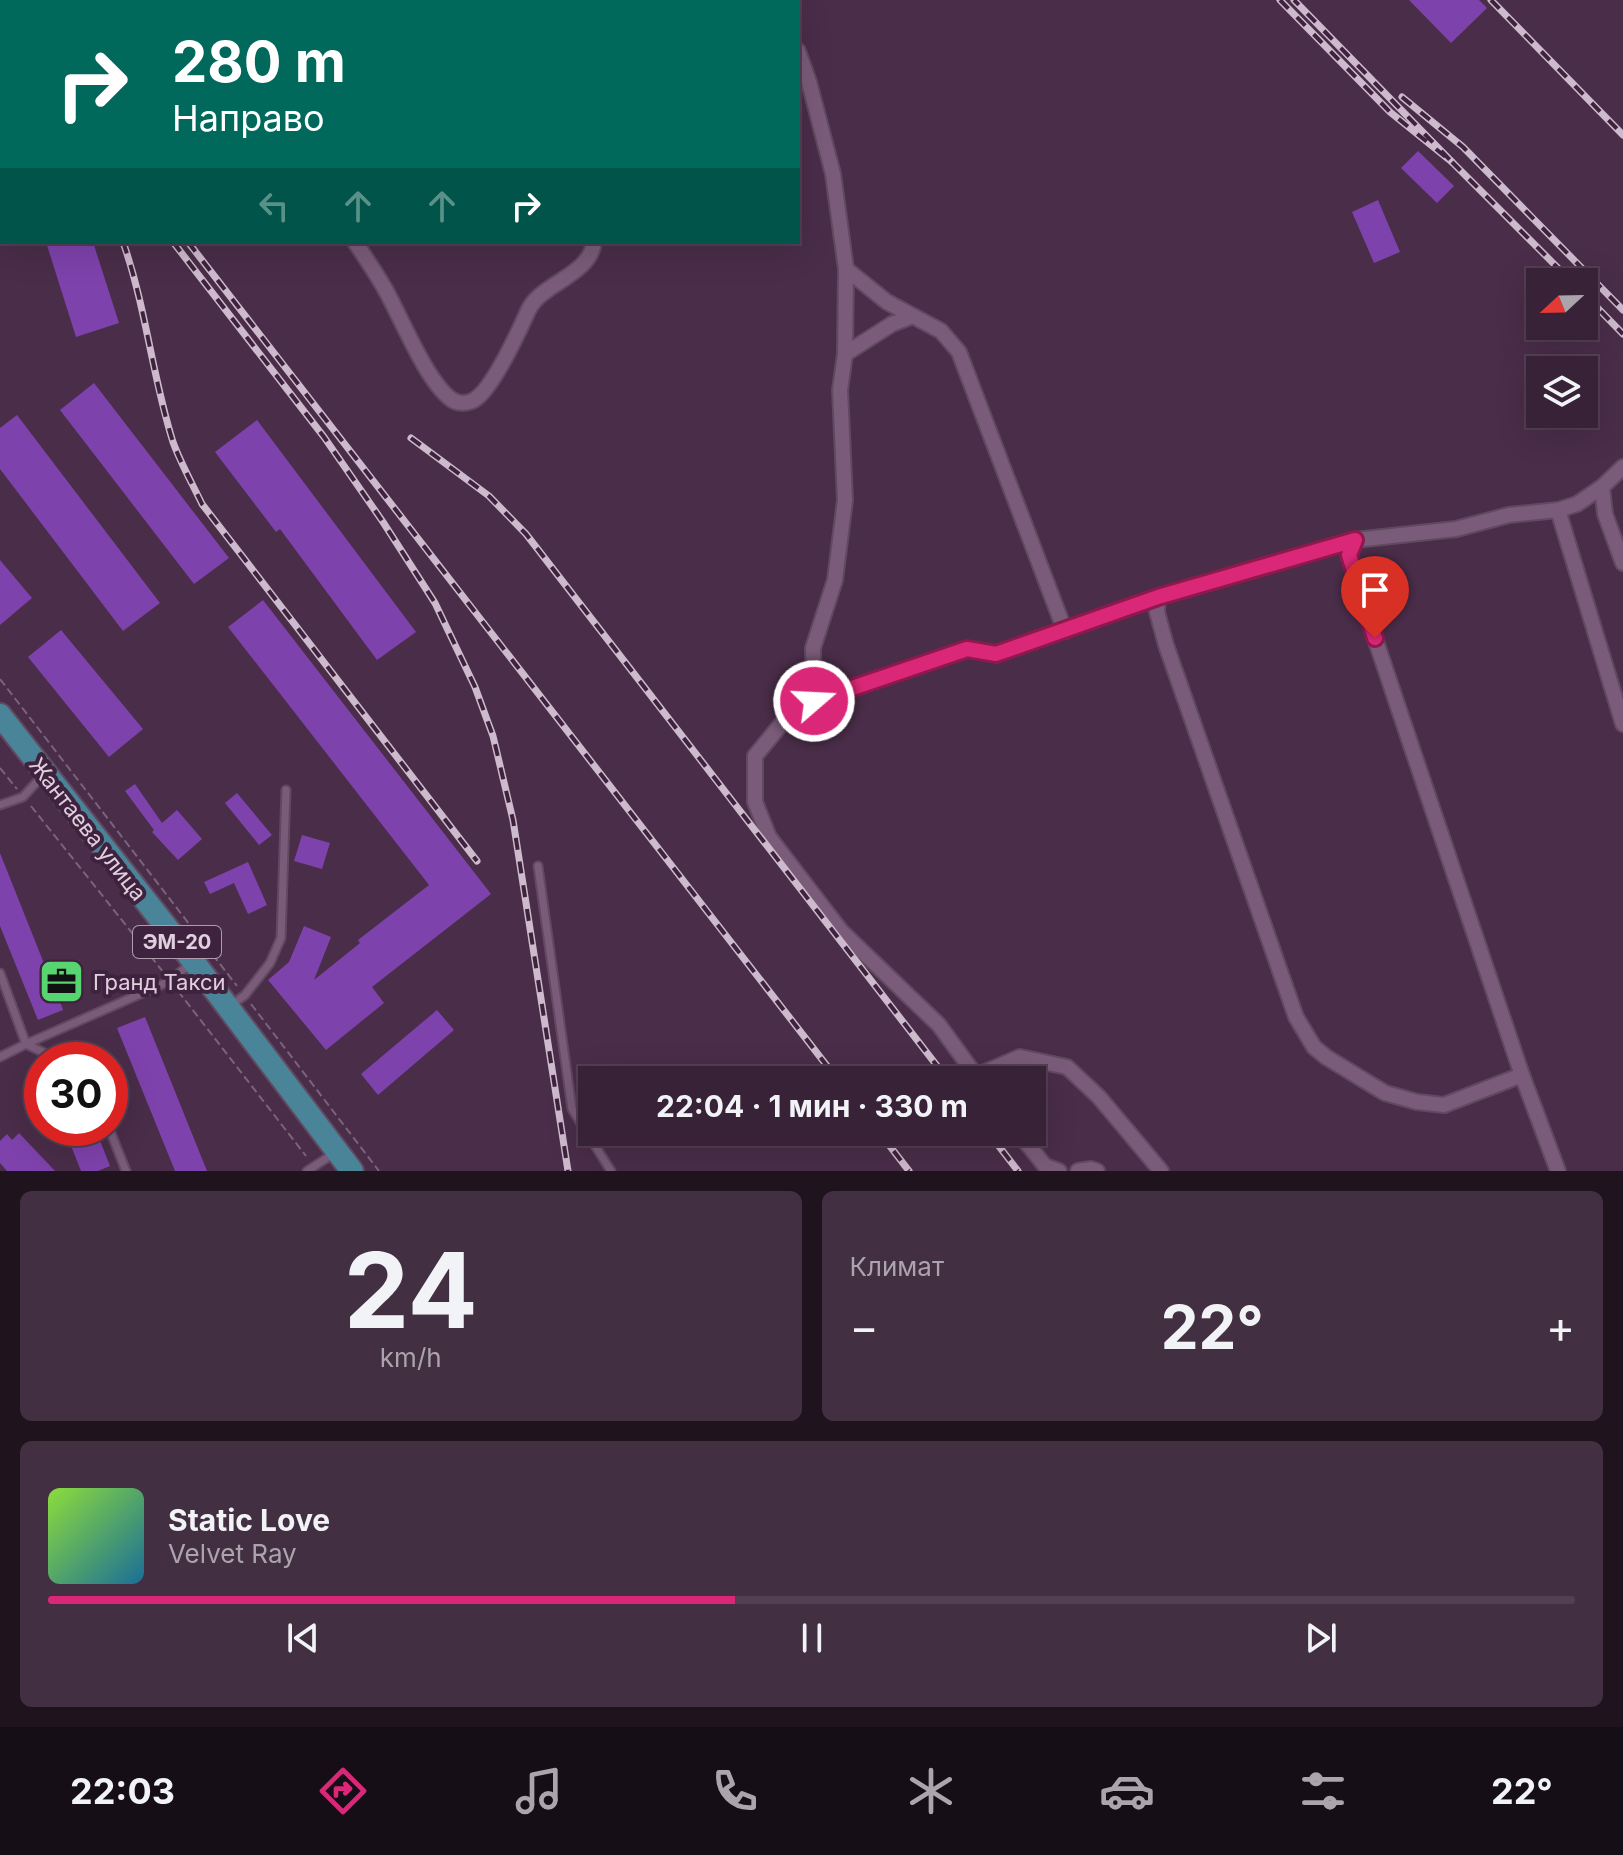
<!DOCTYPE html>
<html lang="ru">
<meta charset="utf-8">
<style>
body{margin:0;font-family:Inter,sans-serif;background:#432f42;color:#f1f3f6;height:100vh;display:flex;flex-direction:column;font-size:30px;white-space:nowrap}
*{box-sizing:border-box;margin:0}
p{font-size:26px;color:#aba4ad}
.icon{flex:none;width:44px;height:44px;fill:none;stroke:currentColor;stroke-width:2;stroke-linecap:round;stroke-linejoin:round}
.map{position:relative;height:1171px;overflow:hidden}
.drawer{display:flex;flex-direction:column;gap:20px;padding:20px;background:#1f131e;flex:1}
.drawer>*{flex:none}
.guide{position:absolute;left:0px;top:0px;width:800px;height:244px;box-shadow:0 8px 32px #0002,0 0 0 2px #523f52;background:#00695c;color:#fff;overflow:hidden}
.needle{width:52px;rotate:248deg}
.fabs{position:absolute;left:1526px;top:268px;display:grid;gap:16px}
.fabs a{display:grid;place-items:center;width:72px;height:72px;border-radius:0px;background:#382237;box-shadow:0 8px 32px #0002,0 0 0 2px #523f52;font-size:40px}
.speed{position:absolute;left:24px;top:1042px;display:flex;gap:16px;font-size:40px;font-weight:700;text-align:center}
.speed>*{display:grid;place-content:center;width:104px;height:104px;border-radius:50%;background:#382237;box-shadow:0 8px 32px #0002,0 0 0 2px #523f52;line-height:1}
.speed .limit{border:12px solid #d22;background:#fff;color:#111}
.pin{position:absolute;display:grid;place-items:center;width:68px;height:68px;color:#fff;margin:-82px -34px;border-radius:50% 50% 50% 0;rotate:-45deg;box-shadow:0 0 8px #0007}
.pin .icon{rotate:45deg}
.me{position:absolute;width:88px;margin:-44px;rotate:71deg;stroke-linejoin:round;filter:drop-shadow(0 0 6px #0008)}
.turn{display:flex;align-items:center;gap:28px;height:168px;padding:0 40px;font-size:36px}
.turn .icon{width:104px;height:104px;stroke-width:2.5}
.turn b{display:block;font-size:56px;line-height:68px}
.lanes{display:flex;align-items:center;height:76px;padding:0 40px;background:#0003;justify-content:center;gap:40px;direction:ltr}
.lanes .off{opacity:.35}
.big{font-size:60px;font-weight:700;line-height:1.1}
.drawer .widget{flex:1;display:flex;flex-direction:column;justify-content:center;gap:12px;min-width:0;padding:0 28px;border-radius:12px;background:#432f42}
.drawer .dial{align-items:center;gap:0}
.dial b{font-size:104px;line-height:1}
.song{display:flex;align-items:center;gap:24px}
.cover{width:96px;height:96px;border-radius:12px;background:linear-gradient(135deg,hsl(90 70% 55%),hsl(200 70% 35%))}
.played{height:8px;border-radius:4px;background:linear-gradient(90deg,#db2777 45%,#523f52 45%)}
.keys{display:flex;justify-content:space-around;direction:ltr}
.heat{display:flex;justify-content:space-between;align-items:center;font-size:44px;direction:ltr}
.drawer .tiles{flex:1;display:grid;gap:20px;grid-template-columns:1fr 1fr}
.widget:last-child{grid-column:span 2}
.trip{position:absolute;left:578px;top:1066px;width:468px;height:80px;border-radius:0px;background:#382237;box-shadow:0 8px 32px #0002,0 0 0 2px #523f52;font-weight:700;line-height:80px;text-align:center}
.tab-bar{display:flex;height:128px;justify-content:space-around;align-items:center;background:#160e16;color:#aba4ad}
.tab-bar .icon{width:56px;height:56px}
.tab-bar .current{color:#db2777}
.tab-bar b{font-size:36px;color:#f1f3f6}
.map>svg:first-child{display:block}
.building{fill:#7e42ac}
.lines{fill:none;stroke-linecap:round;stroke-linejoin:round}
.lane-casing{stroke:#614960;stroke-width:11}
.street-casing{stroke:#614960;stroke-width:18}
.primary-casing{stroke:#614960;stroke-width:26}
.path{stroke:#7c627b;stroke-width:2;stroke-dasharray:8 4;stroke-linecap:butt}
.lane{stroke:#7a5b79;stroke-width:7}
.street{stroke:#7a5b79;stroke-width:14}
.primary{stroke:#498499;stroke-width:22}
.rail-casing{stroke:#cdbacc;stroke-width:7}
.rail{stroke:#3f233e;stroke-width:4;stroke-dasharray:12;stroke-linecap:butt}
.route-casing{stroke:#8e194d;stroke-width:20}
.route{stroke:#db2777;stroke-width:14}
.labels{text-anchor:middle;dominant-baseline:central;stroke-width:8;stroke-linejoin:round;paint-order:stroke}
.shield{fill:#3f233e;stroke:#b09baf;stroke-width:2}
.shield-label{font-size:20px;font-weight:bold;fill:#e0cfdf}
.street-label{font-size:22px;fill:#e0cfdf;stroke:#3f233e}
.poi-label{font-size:22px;fill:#e0cfdf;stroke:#3f233e;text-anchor:start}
</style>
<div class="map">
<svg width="1623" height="1171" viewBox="0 0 1623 1171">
<rect width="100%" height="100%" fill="#4a2d49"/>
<!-- building -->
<g class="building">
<polygon points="1409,0 1479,0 1487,8 1451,43"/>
<polygon points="1418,151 1454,186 1437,203 1401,168"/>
<polygon points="1378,200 1400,252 1374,263 1352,212"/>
<polygon points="46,242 93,242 119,323 76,337"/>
<polygon points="94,383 229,558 194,584 60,410"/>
<polygon points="17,415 160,603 123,631 0,469 0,428"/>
<polygon points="257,420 416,632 377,660 280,529 276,532 215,452"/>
<polygon points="0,560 32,598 0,625"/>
<polygon points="263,600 491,894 372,987 384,1003 326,1050 268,980 289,962 304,926 331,937 314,980 360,943 358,940 429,885 228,627"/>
<polygon points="61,630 143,729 109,757 28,657"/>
<polygon points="135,784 162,823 177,810 202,839 178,860 152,832 154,830 125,791"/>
<polygon points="237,793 272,835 259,845 225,803"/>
<polygon points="302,835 330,843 322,869 294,861"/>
<polygon points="0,853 49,976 66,970 74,988 57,994 63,1010 38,1020 0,926"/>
<polygon points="248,862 267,905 248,914 234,883 210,894 204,882"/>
<polygon points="437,1010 454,1030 378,1095 361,1074"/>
<polygon points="145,1017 207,1171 175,1171 117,1028"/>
<polygon points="64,1128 95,1128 110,1166 98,1171 81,1171"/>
<polygon points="19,1133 55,1171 7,1171 0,1163 0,1141 7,1134 12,1140"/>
</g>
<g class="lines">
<defs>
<g id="lane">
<polyline points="0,805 23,797 43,775"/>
<polyline points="538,866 572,1109 611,1171"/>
<polyline points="0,973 26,1044 170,981 192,962"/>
<polyline points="230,1006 245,995 270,963 281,938 286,790"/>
<polyline points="0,1057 26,1044 59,1060"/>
<polyline points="109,1128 126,1171"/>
<polyline points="307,1171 333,1154"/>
</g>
<g id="street">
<polyline points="248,0 250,2"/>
<polyline points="775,0 777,2"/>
<polyline points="309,2 312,0"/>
<polyline points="546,2 548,0"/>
<polyline points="798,51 809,82 833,174 846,269 845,354 840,390 845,500 835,580 813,648 814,701"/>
<path d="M355,242C365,257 376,273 385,289C401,317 426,381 451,399C457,404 467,404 474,400C492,390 519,331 528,311C540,283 590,276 594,242"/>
<polyline points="846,269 887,302 941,331 959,352 1065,631"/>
<polyline points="845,354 892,324 910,317"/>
<polyline points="1602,487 1605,514 1623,563"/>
<polyline points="1558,510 1623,724"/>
<polyline points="1355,540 1349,555 1355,579 1522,1075 1558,1171"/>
<polyline points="1158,597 1157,612 1166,645 1296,1017 1314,1047 1326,1057 1385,1093 1417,1102 1444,1105 1522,1075"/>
<polyline points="976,1076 1020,1057 1067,1067 1099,1097 1161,1171"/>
<polyline points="979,1080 939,1025 841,931 769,837 755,802 755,756 783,722 814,701 967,649 996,654 1158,597 1355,540 1456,529 1509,515 1558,510 1577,504 1602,487 1623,467"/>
<polyline points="1018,1132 1045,1166 1059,1171"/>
<polyline points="1078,1171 1091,1169 1097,1171"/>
</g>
<polyline id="primary" points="0,715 193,961 352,1171"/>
</defs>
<!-- lane casing -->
<use href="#lane" class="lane-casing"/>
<!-- street casing -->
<use href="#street" class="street-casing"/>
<!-- primary casing -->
<use href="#primary" class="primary-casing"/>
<!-- path -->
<g class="path">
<polyline points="0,679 237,986"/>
<polyline points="0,768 17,789"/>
<polyline points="31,806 164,973"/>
<polyline points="178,991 306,1156"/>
<polyline points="251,1004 379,1171"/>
</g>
<!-- lane -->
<use href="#lane" class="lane"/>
<!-- street -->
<use href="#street" class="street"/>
<!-- primary -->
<use href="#primary" class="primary"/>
<defs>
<g id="rail">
<polyline points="0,0 2,3"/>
<polyline points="81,0 82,2"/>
<polyline points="1280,0 1390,112 1452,162 1294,0"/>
<polyline points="1491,0 1623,135"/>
<polyline points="0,20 2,23"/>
<polyline points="1402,97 1463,147 1623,310"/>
<polyline points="1452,162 1572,282"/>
<path d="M123,242C146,307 152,376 173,442C181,464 192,483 202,504L477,861"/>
<polyline points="173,242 324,437 383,522 435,603 475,687 493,736 513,820 568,1171"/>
<polyline points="188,242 838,1080"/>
<polyline points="1584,294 1623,334"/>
<polyline points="411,438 489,496 526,534 948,1080"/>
<polyline points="879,1132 909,1171"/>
<polyline points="988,1132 1018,1171"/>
</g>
</defs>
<!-- rail casing -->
<use href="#rail" class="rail-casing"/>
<!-- rail -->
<use href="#rail" class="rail"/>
</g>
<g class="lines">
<defs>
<polyline id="route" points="814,701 967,649 996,654 1158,597 1355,540 1349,555 1375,638"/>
</defs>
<!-- route casing -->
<use href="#route" class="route-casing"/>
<!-- route -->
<use href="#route" class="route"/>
</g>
<!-- icons -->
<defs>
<symbol id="office-square" viewBox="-11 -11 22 22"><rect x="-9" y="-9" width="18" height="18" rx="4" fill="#57d570" stroke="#3f233e"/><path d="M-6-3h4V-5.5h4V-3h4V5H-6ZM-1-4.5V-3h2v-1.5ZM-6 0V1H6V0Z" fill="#111"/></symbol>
</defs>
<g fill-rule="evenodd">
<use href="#office-square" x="36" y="956" width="51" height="51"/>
</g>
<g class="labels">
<!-- shield labels -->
<rect class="shield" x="133" y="926" width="88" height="32" rx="6"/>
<g class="shield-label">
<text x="177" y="942">ЭМ-20</text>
</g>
<!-- street labels -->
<g class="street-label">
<text transform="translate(88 829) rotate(52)">Жантаева улица</text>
</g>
<!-- poi labels -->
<g class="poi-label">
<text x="93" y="982">Гранд Такси</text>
</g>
</g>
</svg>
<div class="fabs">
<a><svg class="needle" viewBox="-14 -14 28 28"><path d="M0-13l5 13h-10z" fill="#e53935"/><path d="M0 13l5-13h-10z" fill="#aba4ad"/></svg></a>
<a><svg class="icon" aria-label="layers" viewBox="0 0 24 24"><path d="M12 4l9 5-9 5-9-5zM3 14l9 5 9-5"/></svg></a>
</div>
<div class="speed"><div class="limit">30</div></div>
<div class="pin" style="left:1375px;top:638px;background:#d93025"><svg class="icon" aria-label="arrive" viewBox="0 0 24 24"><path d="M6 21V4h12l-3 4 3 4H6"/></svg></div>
<svg class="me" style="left:814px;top:701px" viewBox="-20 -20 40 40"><circle r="17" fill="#db2777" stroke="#fff" stroke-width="3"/><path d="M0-11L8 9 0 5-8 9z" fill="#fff"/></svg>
<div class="trip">22:04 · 1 мин · 330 m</div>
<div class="guide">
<div class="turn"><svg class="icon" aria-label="right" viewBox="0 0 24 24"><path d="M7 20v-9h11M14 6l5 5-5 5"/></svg><div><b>280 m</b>Направо</div></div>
<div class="lanes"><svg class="icon off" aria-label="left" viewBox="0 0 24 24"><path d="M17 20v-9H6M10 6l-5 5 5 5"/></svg><svg class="icon off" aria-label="ahead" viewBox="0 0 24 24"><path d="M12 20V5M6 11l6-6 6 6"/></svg><svg class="icon off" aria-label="ahead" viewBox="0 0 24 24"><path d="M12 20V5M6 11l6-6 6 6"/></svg><svg class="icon" aria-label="right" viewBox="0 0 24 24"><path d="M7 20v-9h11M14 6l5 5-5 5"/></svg></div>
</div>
</div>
<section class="drawer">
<div class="tiles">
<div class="widget dial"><b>24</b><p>km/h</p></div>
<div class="widget"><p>Климат</p>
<div class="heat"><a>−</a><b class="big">22°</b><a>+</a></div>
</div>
<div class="widget">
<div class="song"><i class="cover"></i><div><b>Static Love</b><p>Velvet Ray</p></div></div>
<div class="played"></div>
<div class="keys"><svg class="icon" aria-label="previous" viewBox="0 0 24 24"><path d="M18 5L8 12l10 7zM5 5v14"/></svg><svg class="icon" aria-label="pause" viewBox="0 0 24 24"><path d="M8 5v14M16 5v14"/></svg><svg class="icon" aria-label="next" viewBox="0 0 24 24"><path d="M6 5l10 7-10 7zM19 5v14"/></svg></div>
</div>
</div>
</section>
<nav class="tab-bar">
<b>22:03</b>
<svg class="icon current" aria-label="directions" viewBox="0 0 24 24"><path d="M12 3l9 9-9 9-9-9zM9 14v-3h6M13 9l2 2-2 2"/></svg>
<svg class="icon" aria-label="music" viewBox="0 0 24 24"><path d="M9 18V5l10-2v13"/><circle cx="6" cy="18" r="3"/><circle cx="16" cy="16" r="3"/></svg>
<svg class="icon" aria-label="phone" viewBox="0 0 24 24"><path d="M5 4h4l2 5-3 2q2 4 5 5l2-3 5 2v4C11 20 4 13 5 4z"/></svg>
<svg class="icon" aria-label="climate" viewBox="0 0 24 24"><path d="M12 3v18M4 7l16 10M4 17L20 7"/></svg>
<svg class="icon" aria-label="car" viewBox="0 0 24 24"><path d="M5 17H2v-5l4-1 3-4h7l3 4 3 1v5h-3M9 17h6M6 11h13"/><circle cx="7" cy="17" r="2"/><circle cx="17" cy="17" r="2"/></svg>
<svg class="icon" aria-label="filters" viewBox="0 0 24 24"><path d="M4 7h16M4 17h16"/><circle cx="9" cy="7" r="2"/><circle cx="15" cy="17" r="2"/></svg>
<b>22°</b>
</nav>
